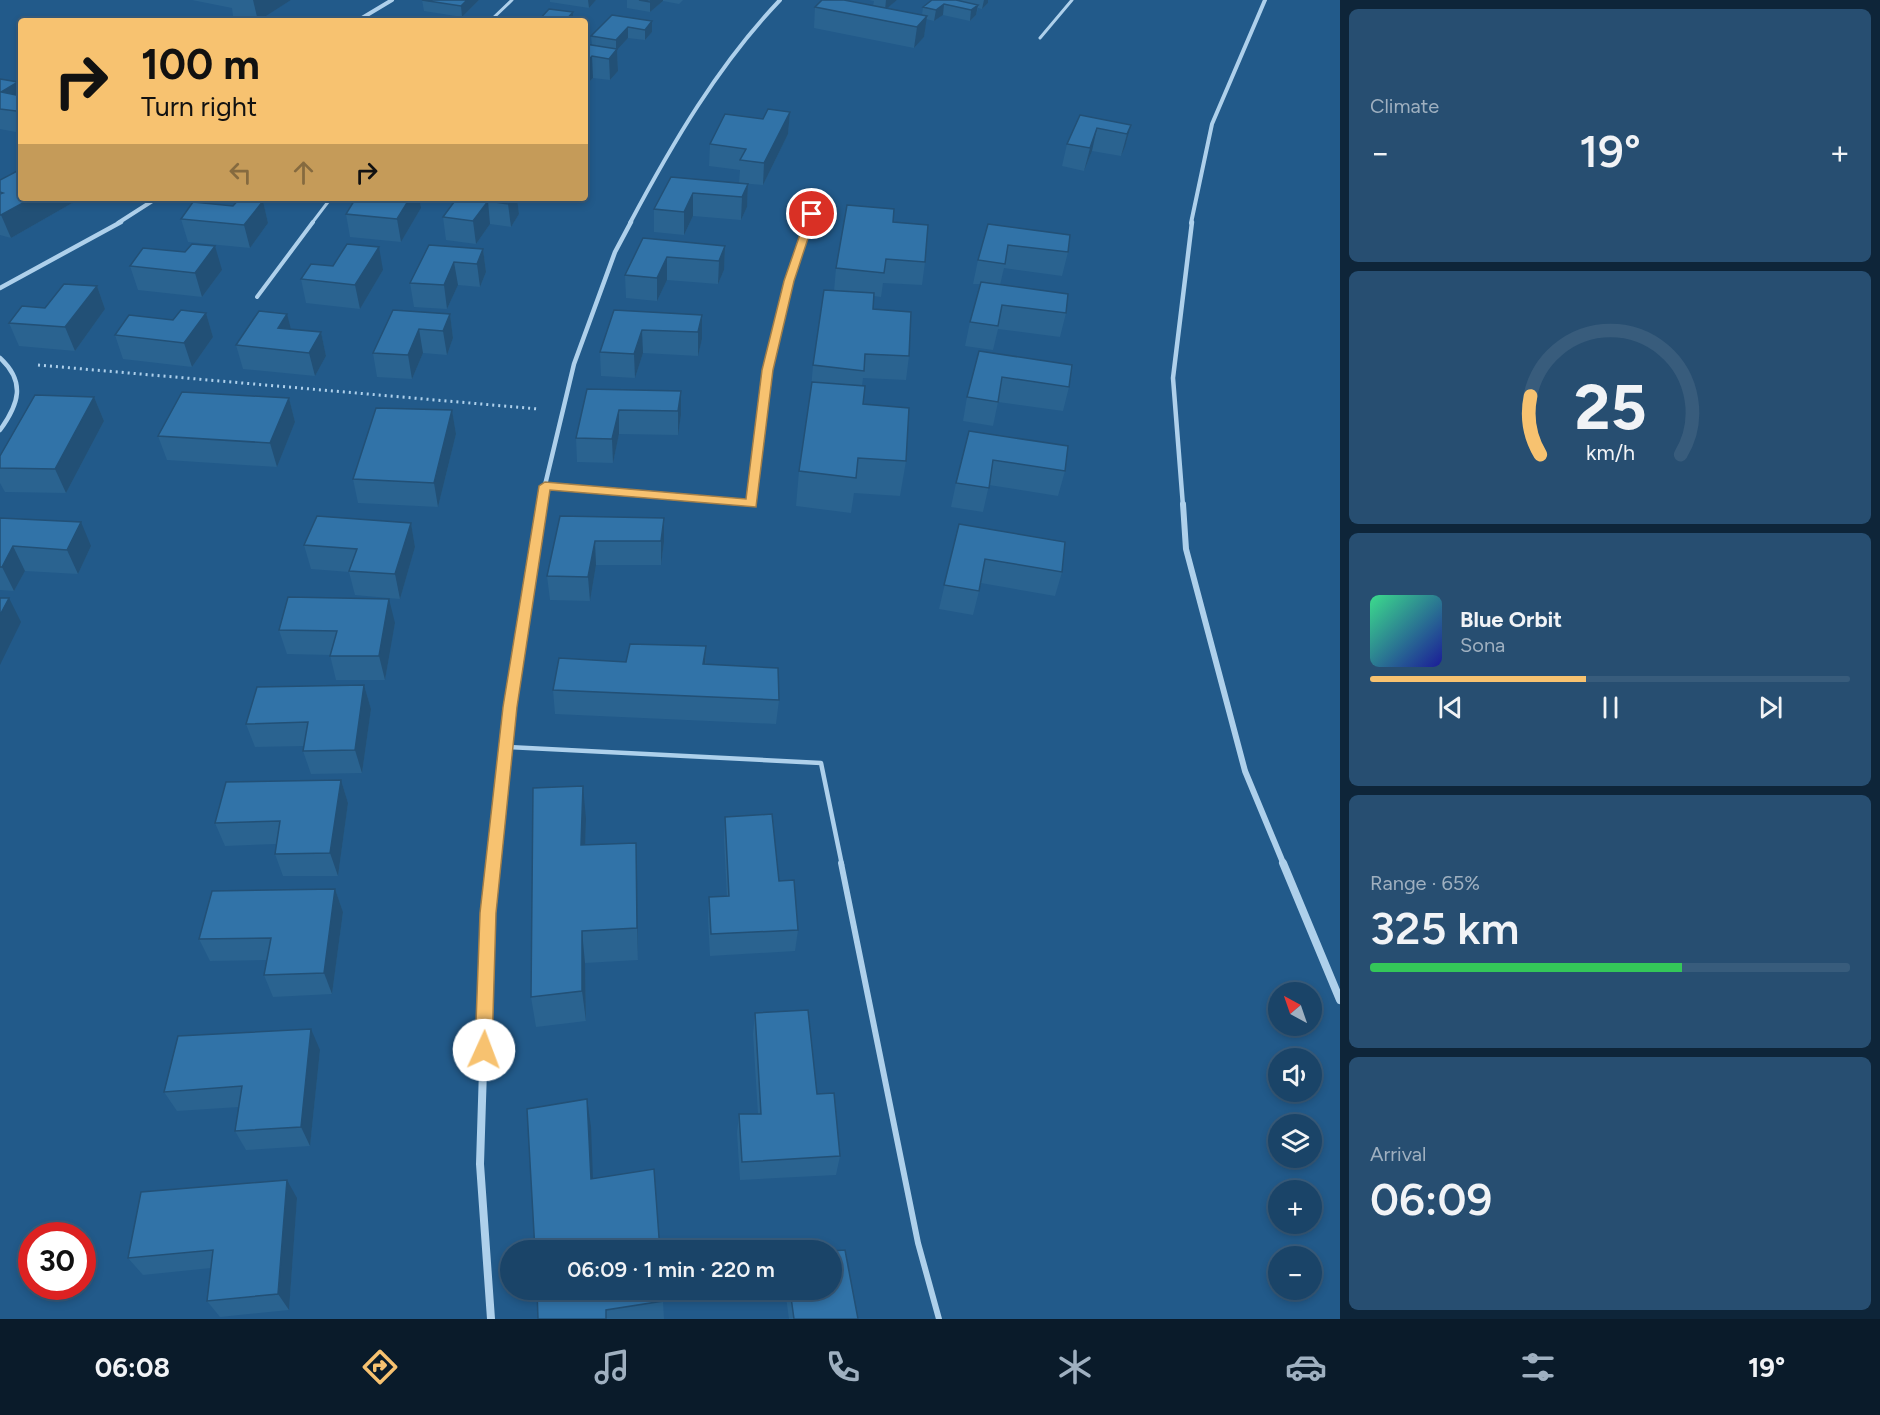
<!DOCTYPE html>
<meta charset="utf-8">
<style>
body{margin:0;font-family:Figtree,sans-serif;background:#274e71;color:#f1f3f6;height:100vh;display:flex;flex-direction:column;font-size:22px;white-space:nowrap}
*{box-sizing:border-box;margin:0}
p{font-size:20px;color:#9fb0c0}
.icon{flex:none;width:33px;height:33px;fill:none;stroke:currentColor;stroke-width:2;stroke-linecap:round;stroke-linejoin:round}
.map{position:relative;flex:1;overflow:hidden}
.drawer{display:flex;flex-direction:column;gap:9px;padding:9px;background:#0e2539;width:540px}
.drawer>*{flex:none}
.guide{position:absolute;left:18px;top:18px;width:570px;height:183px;border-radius:6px;box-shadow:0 3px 9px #0003,0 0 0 2px #385c7c;background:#f7c270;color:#111;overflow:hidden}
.needle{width:39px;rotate:320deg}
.tools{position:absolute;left:1268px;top:982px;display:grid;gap:12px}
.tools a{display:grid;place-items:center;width:54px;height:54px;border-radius:50%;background:#1a4468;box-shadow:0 3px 9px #0003,0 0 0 2px #385c7c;font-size:30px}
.speed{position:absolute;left:18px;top:1222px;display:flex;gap:12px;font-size:30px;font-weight:700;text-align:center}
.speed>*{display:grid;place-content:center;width:78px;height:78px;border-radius:50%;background:#1a4468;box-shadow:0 3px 9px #0003,0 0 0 2px #385c7c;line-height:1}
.speed .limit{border:9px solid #d22;background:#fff;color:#111}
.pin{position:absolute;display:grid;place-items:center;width:51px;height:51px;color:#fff;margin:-26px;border:3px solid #fff;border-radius:50%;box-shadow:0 2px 6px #0007}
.me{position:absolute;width:66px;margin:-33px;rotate:2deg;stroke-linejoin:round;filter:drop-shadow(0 0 4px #0008)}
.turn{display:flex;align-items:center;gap:21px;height:126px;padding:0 24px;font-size:27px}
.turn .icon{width:78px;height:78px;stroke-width:2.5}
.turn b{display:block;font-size:42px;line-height:51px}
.lanes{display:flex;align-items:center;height:57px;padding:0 24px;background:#0003;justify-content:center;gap:30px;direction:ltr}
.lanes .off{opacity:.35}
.big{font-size:45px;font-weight:600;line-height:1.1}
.drawer .widget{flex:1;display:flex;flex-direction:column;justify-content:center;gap:9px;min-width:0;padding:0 21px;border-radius:9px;background:#274e71}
.drawer .dial{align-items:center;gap:0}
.dial svg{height:156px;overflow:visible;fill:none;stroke:#385c7c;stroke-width:7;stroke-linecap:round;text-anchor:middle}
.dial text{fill:#f1f3f6;stroke:none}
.song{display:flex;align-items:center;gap:18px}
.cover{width:72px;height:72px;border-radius:9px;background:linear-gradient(135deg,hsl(150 70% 55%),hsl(240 70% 35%))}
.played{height:6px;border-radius:3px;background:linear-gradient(90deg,#f7c270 45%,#385c7c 45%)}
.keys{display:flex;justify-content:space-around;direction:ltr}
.heat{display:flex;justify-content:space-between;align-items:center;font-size:33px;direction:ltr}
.charge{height:9px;border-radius:4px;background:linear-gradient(90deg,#34c759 65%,#385c7c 0)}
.trip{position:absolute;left:500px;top:1240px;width:342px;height:60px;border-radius:30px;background:#1a4468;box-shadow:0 3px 9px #0003,0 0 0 2px #385c7c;font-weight:600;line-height:60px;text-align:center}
.dock{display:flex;height:96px;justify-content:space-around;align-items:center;background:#0a1b2a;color:#9fb0c0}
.dock .icon{width:42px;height:42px}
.dock .current{color:#f7c270}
.dock b{font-size:27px;color:#f1f3f6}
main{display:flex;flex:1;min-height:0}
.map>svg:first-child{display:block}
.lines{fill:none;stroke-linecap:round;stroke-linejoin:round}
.path{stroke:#aed0eb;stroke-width:3;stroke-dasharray:2 4;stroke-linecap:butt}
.lane-far3{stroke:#aed0eb;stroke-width:3}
.lane-far2{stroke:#aed0eb;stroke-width:4}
.lane-far1{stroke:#aed0eb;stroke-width:4.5}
.lane{stroke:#aed0eb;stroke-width:6}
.street-far3{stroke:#aed0eb;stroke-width:4}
.street-far2{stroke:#aed0eb;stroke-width:4.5}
.street-far1{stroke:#aed0eb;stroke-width:6}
.street{stroke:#aed0eb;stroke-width:8}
.wall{fill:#2a6390}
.shaded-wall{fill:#225076}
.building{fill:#3173a8;stroke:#225076;stroke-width:1.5}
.route{fill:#f7c270;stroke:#a17e49;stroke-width:1.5}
</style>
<main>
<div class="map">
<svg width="1340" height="1319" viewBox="0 0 1340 1319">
<rect width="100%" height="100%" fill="#225a8a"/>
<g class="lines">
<!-- path -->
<polyline class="path" points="38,365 538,409"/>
<!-- lane-far3 -->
<g class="lane-far3">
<polyline points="490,21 512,0"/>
<polyline points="1040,38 1072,0"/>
<polyline points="312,223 331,198"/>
<polyline points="809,223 812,214"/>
</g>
<!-- lane-far2 -->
<g class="lane-far2">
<polyline points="257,297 313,222"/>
<polyline points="545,486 751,504 768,370 789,281 809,222"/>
</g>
<!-- lane-far1 -->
<polyline class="lane-far1" points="506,747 821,763 842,865"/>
<!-- lane -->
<polyline class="lane" points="841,863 918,1243 939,1319"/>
<!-- street-far3 -->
<g class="street-far3">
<polyline points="357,21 392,0"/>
<polyline points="118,223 157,198"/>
<path d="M630,223C672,144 718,65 780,0"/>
<polyline points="1191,223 1212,124 1265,0"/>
</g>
<!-- street-far2 -->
<g class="street-far2">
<polyline points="0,288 121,222"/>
<path d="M0,358C26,382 19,404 0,430"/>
<polyline points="540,506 574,364 615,252 631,222"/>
<polyline points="1183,506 1173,378 1192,222"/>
</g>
<!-- street-far1 -->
<g class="street-far1">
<polyline points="1183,504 1186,549 1245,771 1284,865"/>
<polyline points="493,865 512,686 541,504"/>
</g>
<!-- street -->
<g class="street">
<polyline points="1283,863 1340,1000"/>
<polyline points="491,1319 480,1164 488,913 493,863"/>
</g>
</g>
<!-- wall -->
<g class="wall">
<polygon points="192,0 291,0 257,21 233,16 232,8"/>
<polygon points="422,0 479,0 462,17 424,11"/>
<polygon points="550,0 596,0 589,8 550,2"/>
<polygon points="627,0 683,0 679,4 663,1 650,12 627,8"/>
<polygon points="869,0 897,0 887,8 922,15 923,7 932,0 988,0 988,3 982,9 978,8 976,15 970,21 943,15 934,21 926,19 924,37 914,48 814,28 815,7 873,6 874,1"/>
<polygon points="612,15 652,32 645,40 628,38 617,50 618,71 610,80 593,78 585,86 585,44 592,45 591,36"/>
<polygon points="0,79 21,91 21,133 0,129"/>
<polygon points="790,112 788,134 763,185 739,183 740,170 709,166 710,144 763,119"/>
<polygon points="1080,115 1131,125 1125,147 1121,156 1092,151 1084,171 1062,166 1067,144"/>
<polygon points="671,177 748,184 747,207 741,220 693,216 684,235 654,232 654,209"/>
<polygon points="0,180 21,198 81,198 11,238 0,235"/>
<polygon points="457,198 517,198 519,214 511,227 490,224 476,244 446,240 443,217"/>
<polygon points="263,201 268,223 250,248 188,242 181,219 233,206"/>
<polygon points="421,208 401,242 350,237 346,214"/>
<polygon points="893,222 925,262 922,285 883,283 881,297 874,296 873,309 909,356 906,380 863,378 862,386 863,404 906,461 900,496 854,493 851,513 796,506 799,471 811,389 813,365 834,291 836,268"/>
<polygon points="988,224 1068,252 1062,276 1004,268 1000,285 1066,313 1060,337 998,329 993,350 965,346 970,322 980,284 973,284 978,260"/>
<polygon points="643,238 725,246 724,270 718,284 667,280 657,301 626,298 625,275"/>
<polygon points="483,249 486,272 480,287 458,285 447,309 414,307 410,283"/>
<polygon points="130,266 222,270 202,297 138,290"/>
<polygon points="383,270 360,309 306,303 301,279"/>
<polygon points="97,286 105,309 75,351 19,346 9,323"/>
<polygon points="614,310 702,315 702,339 698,356 643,353 635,378 601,376 600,352"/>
<polygon points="206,313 213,337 192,367 123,359 115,335 173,320"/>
<polygon points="450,314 453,338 447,355 423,353 412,379 377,377 373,353"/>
<polygon points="290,329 321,332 326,356 315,376 243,369 236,345"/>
<polygon points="979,351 1069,387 1063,411 998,402 993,426 963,421 967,397"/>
<polygon points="587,389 681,391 681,415 678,435 619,434 613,463 577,462 576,438"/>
<polygon points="94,397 104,421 66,493 5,492 0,483 0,456"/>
<polygon points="289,398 295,422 277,467 167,460 158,436"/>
<polygon points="452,410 456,434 438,507 358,503 353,479"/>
<polygon points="969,431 1065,471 1058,496 989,485 983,512 951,507 956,483"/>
<polygon points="560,516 664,518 664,542 661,565 596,565 590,601 550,600 547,576"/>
<polygon points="0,518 91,546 78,574 25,571 14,591 0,590"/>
<polygon points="411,523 415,547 400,599 355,595 349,572 311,569 304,545"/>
<polygon points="959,524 1062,572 1055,596 981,583 973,615 939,609"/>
<polygon points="395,623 385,680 336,680 330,655 287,654 279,630"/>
<polygon points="706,646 706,664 779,700 776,724 555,714 553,690 626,662"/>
<polygon points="364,685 371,709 362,773 311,774 303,751 304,746 255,747 246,724"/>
<polygon points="341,780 348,803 338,876 283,876 275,854 276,844 225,846 215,823"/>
<polygon points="725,817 798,930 795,951 710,956 708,919 709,897 727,897 724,840"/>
<polygon points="586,819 585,845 637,876 638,960 585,963 586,1021 536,1027 531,997"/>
<polygon points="335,889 343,912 332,994 273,997 264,975 267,960 210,961 199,939"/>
<polygon points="755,1013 817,1094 840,1156 836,1175 740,1180 737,1133 739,1114 758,1114 753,1034"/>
<polygon points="320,1050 310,1146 246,1150 235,1131 239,1107 177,1111 164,1092"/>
<polygon points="297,1198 289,1310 220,1317 207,1301 211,1268 143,1275 128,1258"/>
<polygon points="785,1290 831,1290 858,1319 789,1319"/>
<polygon points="663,1301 664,1319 538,1319"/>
</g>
<!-- shaded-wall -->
<g class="shaded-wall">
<polygon points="253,0 291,0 258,21"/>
<polygon points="467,0 479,0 462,17 461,6"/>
<polygon points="588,0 596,0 589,8"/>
<polygon points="652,0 663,0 663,1 650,12 650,2"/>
<polygon points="886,0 897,0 885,10"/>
<polygon points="984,0 988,0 988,3 982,9"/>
<polygon points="944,4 943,15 934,21 936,10"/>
<polygon points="978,5 976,15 970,21 971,10"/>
<polygon points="573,12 573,21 565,21"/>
<polygon points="927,16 924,37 914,48 917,27"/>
<polygon points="652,21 652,32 645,40 645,30"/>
<polygon points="628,27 628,38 617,50 618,71 610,80 609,59 616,50 616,40"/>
<polygon points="592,56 593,78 585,86 585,64"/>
<polygon points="18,82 21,91 21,107 1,92"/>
<polygon points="588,92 589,114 585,119 585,96"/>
<polygon points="21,108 21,126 16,111"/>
<polygon points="790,112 788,134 763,185 764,163"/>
<polygon points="1131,125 1125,147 1121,156 1127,134"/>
<polygon points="1097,128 1092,151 1084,171 1090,148"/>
<polygon points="748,184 747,207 741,220 742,197"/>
<polygon points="693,193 693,216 684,235 684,212"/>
<polygon points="32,198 81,198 11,238 1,215"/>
<polygon points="410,198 419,198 421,208 401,242 397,219"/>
<polygon points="512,198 517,198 519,214 511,227 508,204"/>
<polygon points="263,201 268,223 250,248 244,225"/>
<polygon points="488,201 490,224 476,244 473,221"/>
<polygon points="215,246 222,270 202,297 195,273"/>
<polygon points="725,246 724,270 718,284 719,261"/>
<polygon points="379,247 383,270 360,309 355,285"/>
<polygon points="483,249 486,272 480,287 477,264"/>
<polygon points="667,257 667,280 657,301 657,278"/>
<polygon points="454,262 458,285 447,309 444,285"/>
<polygon points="97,286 105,309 75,351 65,327"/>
<polygon points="206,313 213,337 192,367 184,343"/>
<polygon points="287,314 293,337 284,351 278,328"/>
<polygon points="450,314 453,338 447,355 443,331"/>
<polygon points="702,315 702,339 698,356 698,332"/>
<polygon points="419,329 423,353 412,379 408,355"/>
<polygon points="642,330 643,353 635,378 634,354"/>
<polygon points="321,332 326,356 315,376 309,353"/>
<polygon points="681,391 681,415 678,435 678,411"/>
<polygon points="94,397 104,421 66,493 55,469"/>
<polygon points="289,398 295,422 277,467 270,443"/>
<polygon points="452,410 456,434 438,507 434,483"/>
<polygon points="619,410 619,434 613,463 612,439"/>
<polygon points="664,518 664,542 661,565 661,541"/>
<polygon points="81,522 91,546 78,574 67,550"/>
<polygon points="411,523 415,547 400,599 395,574"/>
<polygon points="595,541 596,565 590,601 588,577"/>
<polygon points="13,546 25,571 14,591 2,567"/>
<polygon points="9,598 21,622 0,665 0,615"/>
<polygon points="389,599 395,623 385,680 379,656"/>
<polygon points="706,646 705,669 703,664"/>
<polygon points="364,685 371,709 362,773 355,750"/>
<polygon points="341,780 348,803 338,876 330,853"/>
<polygon points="583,786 586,819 584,878 581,845"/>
<polygon points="636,843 637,876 638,960 637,928"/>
<polygon points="335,889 343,912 332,994 324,973"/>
<polygon points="582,931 585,963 586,1021 582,991"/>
<polygon points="311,1029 320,1050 310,1146 301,1127"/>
<polygon points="587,1099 591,1127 594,1205 591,1179"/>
<polygon points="287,1180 297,1198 289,1310 278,1294"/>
</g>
<!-- building -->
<g class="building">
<polygon points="422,0 467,0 461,6"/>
<polygon points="639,0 652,0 650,2"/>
<polygon points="822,0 844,0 927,16 917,27 815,7"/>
<polygon points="932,0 956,0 978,5 971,10 944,4 936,10 923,7"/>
<polygon points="549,9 573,12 565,21 538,21"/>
<polygon points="612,15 652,21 645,30 628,27 616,40 591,36"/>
<polygon points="585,44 617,49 609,59 592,56 585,64"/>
<polygon points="0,79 18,82 1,92 21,96 21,108 16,111 0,109"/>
<polygon points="768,109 790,112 764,163 740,160 746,149 710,144 725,114 763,119"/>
<polygon points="1080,115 1131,125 1127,134 1097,128 1090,148 1067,144"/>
<polygon points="21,169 21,198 32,198 1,215 0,215 0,194 3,193 0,192 0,180"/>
<polygon points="671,177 748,184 742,197 693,193 684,212 654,209"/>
<polygon points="240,198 263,201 244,225 181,219 193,202 233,206"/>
<polygon points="378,198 410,198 397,219 346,214 354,201 375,202"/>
<polygon points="457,198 512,198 508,204 488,201 473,221 443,217"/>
<polygon points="847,205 894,209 893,222 928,225 925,262 886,259 884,273 836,268"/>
<polygon points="988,224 1070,235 1068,252 1008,245 1005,264 978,260"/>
<polygon points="643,238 725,246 719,261 667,257 657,278 625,275"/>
<polygon points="192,244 215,246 195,273 130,266 143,248 185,252"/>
<polygon points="347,244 379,247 355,285 301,279 311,264 333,266"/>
<polygon points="429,245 483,249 477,264 454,262 444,285 410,283"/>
<polygon points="981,282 1068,294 1066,313 1002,305 998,326 970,322"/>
<polygon points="64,284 97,286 65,327 9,323 22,306 45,308"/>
<polygon points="824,290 874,293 873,309 911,312 909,356 865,354 864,371 813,365"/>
<polygon points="181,310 206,313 184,343 115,335 129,315 173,320"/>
<polygon points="393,310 450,314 443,331 419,329 408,355 373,353"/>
<polygon points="614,310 702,315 698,332 642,330 634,354 600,352"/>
<polygon points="259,311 287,314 278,328 321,332 309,353 236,345"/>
<polygon points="979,351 1072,365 1069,387 1002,377 998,402 967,397"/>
<polygon points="812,382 865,386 863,404 909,408 906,461 858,458 856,478 799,471"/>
<polygon points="587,389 681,391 678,411 619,410 612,439 576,438"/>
<polygon points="182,392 289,398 270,443 158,436"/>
<polygon points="35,395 94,397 55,469 0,468 0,456"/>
<polygon points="376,408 452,410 434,483 353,479"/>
<polygon points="969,431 1068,446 1065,471 993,460 989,488 956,483"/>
<polygon points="317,516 411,523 395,574 349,571 357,549 304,545"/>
<polygon points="560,516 664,518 661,541 595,541 588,577 547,576"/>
<polygon points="0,518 81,522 67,550 13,546 2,567 0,567"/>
<polygon points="959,524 1065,542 1062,572 985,559 979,591 944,585"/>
<polygon points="288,597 389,599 379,656 330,656 337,631 279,630"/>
<polygon points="0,598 9,598 0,615"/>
<polygon points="630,644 706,646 703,664 778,668 779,700 553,690 559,658 626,662"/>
<polygon points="364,685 355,750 303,751 308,722 246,724 257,687"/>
<polygon points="341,780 330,853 275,854 280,821 215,823 226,782"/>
<polygon points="583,786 581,845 636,843 637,928 582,931 582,991 531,997 533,788"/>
<polygon points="772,814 779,881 794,880 798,930 711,934 709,897 729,896 725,817"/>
<polygon points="335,889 324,973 264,975 271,938 199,939 212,891"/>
<polygon points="808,1010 817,1094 834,1093 840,1156 742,1162 739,1114 761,1114 755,1013"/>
<polygon points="311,1029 301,1127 235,1131 242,1086 164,1092 178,1036"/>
<polygon points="587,1099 591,1179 654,1169 660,1251 535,1251 527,1109"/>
<polygon points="287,1180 278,1294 207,1301 213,1250 128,1258 141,1192"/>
<polygon points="845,1250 858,1319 794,1319 790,1290 831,1290 831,1251"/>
<polygon points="537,1290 663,1290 663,1301 606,1310 606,1319 538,1319"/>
</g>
<!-- route -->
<polygon class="route" points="812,211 816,214 794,281 773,370 756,507 550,490 517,707 496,913 492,1050 490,1056 484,1058 478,1056 475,1050 480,913 503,707 539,486 545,482 746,499 762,370 784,281 807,214"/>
</svg>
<div class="tools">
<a><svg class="needle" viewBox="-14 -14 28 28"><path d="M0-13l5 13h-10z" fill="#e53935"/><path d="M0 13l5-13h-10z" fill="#9fb0c0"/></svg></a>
<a><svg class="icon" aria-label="sound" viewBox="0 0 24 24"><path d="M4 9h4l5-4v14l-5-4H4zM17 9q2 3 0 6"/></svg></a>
<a><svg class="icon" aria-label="layers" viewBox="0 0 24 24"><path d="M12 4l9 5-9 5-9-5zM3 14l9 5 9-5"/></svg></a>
<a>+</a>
<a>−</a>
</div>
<div class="speed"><div class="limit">30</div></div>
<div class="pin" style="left:812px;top:214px;background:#d93025"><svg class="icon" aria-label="arrive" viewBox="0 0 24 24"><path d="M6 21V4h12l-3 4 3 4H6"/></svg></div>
<svg class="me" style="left:484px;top:1050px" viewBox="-20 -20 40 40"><circle r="19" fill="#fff"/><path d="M0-13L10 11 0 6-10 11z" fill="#f7c270"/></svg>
<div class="trip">06:09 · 1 min · 220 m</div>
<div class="guide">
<div class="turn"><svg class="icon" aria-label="right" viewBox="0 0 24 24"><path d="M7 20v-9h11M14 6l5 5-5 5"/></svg><div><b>100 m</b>Turn right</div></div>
<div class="lanes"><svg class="icon off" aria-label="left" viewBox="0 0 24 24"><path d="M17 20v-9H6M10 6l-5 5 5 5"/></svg><svg class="icon off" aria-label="ahead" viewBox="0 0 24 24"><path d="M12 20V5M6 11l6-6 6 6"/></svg><svg class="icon" aria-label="right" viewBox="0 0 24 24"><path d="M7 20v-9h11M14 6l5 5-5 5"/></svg></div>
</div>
</div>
<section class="drawer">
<div class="widget"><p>Climate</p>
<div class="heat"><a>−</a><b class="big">19°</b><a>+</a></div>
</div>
<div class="widget dial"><svg viewBox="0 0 100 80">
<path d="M14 69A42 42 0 1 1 86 69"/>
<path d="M14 69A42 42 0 0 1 9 39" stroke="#f7c270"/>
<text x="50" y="56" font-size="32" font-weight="700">25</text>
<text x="50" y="72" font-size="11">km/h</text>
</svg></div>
<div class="widget">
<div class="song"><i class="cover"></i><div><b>Blue Orbit</b><p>Sona</p></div></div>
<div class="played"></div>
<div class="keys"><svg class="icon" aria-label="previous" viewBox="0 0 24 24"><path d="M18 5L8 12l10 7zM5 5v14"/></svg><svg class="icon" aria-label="pause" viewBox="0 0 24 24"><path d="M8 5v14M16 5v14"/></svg><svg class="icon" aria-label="next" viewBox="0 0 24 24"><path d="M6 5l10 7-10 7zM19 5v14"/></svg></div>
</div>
<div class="widget"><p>Range · 65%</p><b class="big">325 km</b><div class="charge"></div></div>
<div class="widget"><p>Arrival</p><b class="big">06:09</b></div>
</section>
</main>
<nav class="dock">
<b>06:08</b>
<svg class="icon current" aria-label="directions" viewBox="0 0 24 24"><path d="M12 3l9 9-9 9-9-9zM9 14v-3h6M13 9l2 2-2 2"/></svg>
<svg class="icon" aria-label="music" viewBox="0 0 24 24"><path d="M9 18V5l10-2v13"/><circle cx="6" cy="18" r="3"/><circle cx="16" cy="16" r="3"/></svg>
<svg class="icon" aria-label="phone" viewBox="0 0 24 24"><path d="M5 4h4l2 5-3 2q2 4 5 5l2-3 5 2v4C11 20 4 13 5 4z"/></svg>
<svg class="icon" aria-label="climate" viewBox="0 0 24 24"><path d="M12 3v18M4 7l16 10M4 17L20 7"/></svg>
<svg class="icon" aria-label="car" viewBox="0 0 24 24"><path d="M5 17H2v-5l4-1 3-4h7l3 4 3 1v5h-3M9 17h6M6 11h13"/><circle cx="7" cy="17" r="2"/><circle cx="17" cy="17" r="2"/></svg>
<svg class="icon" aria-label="filters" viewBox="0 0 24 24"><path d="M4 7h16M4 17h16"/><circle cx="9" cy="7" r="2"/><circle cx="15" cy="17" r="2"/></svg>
<b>19°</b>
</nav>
